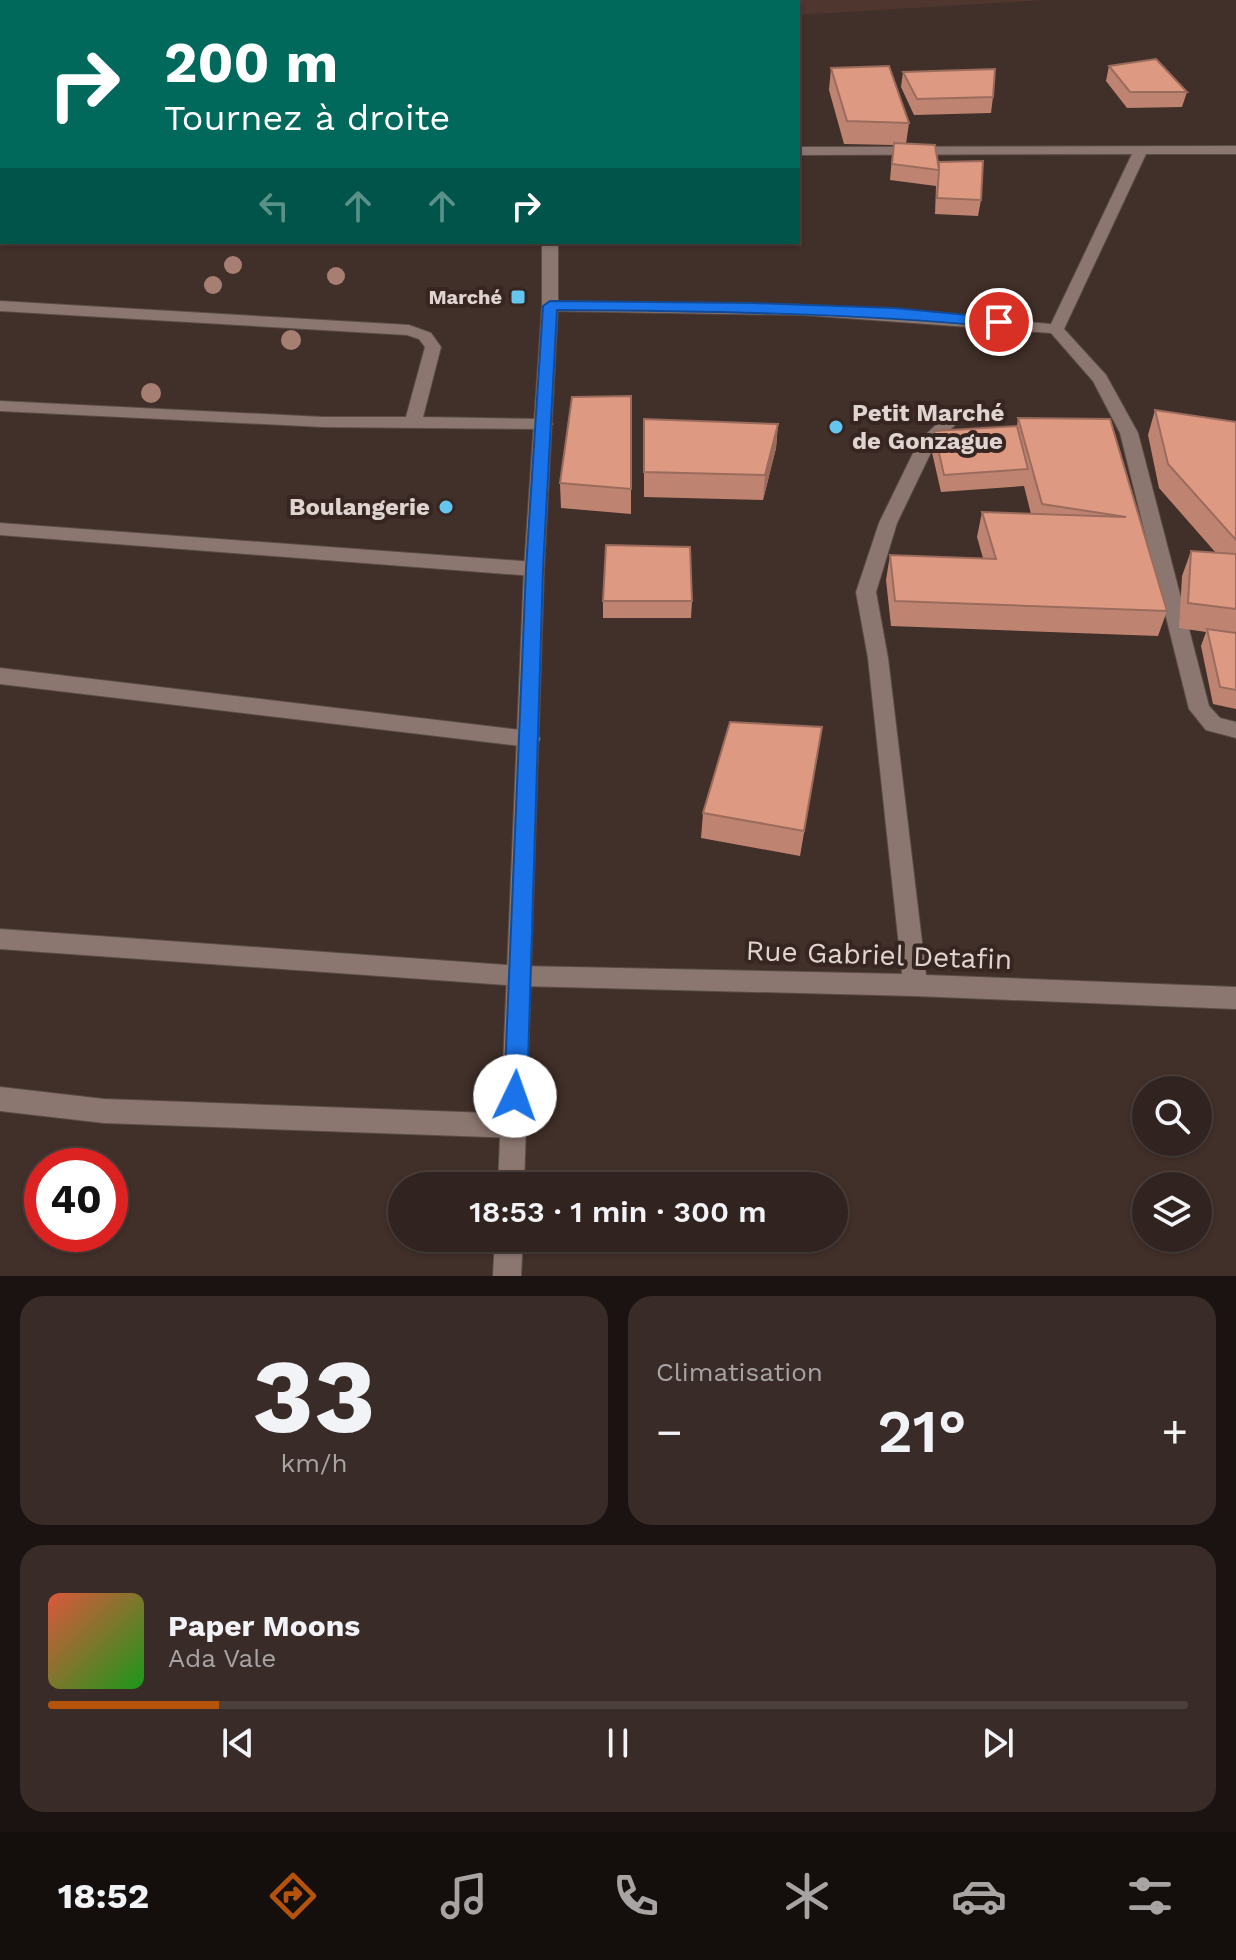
<!DOCTYPE html>
<html lang="fr">
<meta charset="utf-8">
<style>
body{margin:0;font-family:"Work Sans",sans-serif;background:#392b28;color:#f1f3f6;height:100vh;display:flex;flex-direction:column;font-size:30px;white-space:nowrap}
*{box-sizing:border-box;margin:0}
p{font-size:26px;color:#a8a4a4}
.icon{flex:none;width:44px;height:44px;fill:none;stroke:currentColor;stroke-width:2;stroke-linecap:round;stroke-linejoin:round}
.map{position:relative;height:1276px;overflow:hidden}
.sheet{display:flex;flex-direction:column;gap:20px;padding:20px;background:#1b1311;flex:1}
.sheet>*{flex:none}
.guide{position:absolute;left:0px;top:0px;width:800px;height:244px;box-shadow:0 2px 6px #0004,0 0 0 2px #4c403d;background:#00695c;color:#fff;overflow:hidden}
.fabs{position:absolute;left:1132px;top:1076px;display:grid;gap:16px}
.fabs a{display:grid;place-items:center;width:80px;height:80px;border-radius:50%;background:#31231f;box-shadow:0 2px 6px #0004,0 0 0 2px #4c403d;font-size:40px}
.speed{position:absolute;left:24px;top:1148px;display:flex;gap:16px;font-size:40px;font-weight:700;text-align:center}
.speed>*{display:grid;place-content:center;width:104px;height:104px;border-radius:50%;background:#31231f;box-shadow:0 2px 6px #0004,0 0 0 2px #4c403d;line-height:1}
.speed .limit{border:12px solid #d22;background:#fff;color:#111}
.pin{position:absolute;display:grid;place-items:center;width:68px;height:68px;color:#fff;margin:-34px;border:4px solid #fff;border-radius:50%;box-shadow:0 2px 8px #0007}
.me{position:absolute;width:88px;margin:-44px;rotate:3deg;stroke-linejoin:round;filter:drop-shadow(0 0 6px #0008)}
.turn{display:flex;align-items:center;gap:28px;height:168px;padding:0 32px;font-size:36px}
.turn .icon{width:104px;height:104px;stroke-width:2.5}
.turn b{display:block;font-size:56px;line-height:68px}
.lanes{display:flex;align-items:center;height:76px;padding:0 32px;background:#0003;justify-content:center;gap:40px;direction:ltr}
.lanes .off{opacity:.35}
.big{font-size:60px;font-weight:600;line-height:1.1}
.sheet .card{flex:1;display:flex;flex-direction:column;justify-content:center;gap:12px;min-width:0;padding:0 28px;border-radius:24px;background:#392b28}
.sheet .dial{align-items:center;gap:0}
.dial b{font-size:104px;line-height:1}
.song{display:flex;align-items:center;gap:24px}
.cover{width:96px;height:96px;border-radius:12px;background:linear-gradient(135deg,hsl(10 70% 55%),hsl(120 70% 35%))}
.played{height:8px;border-radius:4px;background:linear-gradient(90deg,#b45309 15%,#4c403d 15%)}
.keys{display:flex;justify-content:space-around;direction:ltr}
.heat{display:flex;justify-content:space-between;align-items:center;font-size:44px;direction:ltr}
.sheet .tiles{flex:1;display:grid;gap:20px;grid-template-columns:1fr 1fr}
.card:last-child{grid-column:span 2}
.trip{position:absolute;left:388px;top:1172px;width:460px;height:80px;border-radius:40px;background:#31231f;box-shadow:0 2px 6px #0004,0 0 0 2px #4c403d;font-weight:600;line-height:80px;text-align:center}
.tab-bar{display:flex;height:128px;justify-content:space-around;align-items:center;background:#140e0c;color:#a8a4a4}
.tab-bar .icon{width:56px;height:56px}
.tab-bar .selected{color:#b45309}
.tab-bar b{font-size:36px;color:#f1f3f6}
.map>svg:first-child{display:block}
.built{fill:#4f362e}
.lines{fill:none;stroke-linecap:round;stroke-linejoin:round}
.minor-casing{stroke:#5b4c47;stroke-width:2}
.tertiary-casing{stroke:#5b4c47;stroke-width:2}
.minor{fill:#8b7770;fill-rule:evenodd}
.tertiary{fill:#8b7770;fill-rule:evenodd}
.tree{fill:#a77f72}
.wall{fill:#bf8471}
.shaded-wall{fill:#9b6b5c}
.building{fill:#de9983;stroke:#9b6b5c;stroke-width:2}
.route{fill:#1a73e8;stroke:#114b97;stroke-width:2}
.poi-dot{fill:#64c5ee;stroke:#362520;stroke-width:3}
.labels{text-anchor:middle;dominant-baseline:central;stroke-width:8;stroke-linejoin:round;paint-order:stroke}
.far-poi-label{font-size:20px;font-weight:bold;fill:#e0d4d0;stroke:#362520;text-anchor:end}
.poi-label{font-size:24px;font-weight:bold;fill:#e0d4d0;stroke:#362520;text-anchor:start}
.near-street-label{font-size:28px;fill:#e0d4d0;stroke:#362520}
</style>
<div class="map">
<svg width="1236" height="1276" viewBox="0 0 1236 1276">
<rect width="100%" height="100%" fill="#412f29"/>
<!-- built -->
<polygon class="built" points="637,0 1046,0 798,15 798,2"/>
<g class="lines">
<defs>
<g id="minor">
<rect x="0" y="45" width="2" height="8"/>
<polygon points="0,144 2,144 0,155"/>
<polygon points="1236,146 1236,154 1146,154 1064,329 1106,375 1138,433 1209,706 1220,718 1236,722 1236,738 1206,730 1189,709 1120,433 1093,381 1051,333 803,315 550,311 542,306 550,301 803,305 1051,324 1132,154 798,155 798,147"/>
<rect x="0" y="220" width="2" height="8"/>
<polygon points="0,301 409,325 431,333 441,347 423,417 544,419 553,424 544,429 323,427 0,411 0,401 323,417 406,417 425,347 419,339 407,335 0,311"/>
<polygon points="946,420 955,425 935,444 897,523 876,592 888,658 926,975 1236,987 1236,1009 915,996 521,986 0,949 0,929 521,966 902,974 868,658 856,592 879,523 919,441 940,421"/>
<polygon points="0,523 534,562 544,569 534,576 0,535"/>
<polygon points="0,668 529,731 537,733 540,739 537,745 529,747 0,684"/>
<polygon points="0,1087 104,1099 514,1114 523,1117 527,1126 523,1135 514,1138 104,1123 0,1111"/>
</g>
<g id="tertiary">
<rect x="549" y="0" width="12" height="2"/>
<polygon points="542,242 558,242 558,306 544,569 524,1186 498,1186 524,569 542,306"/>
<polygon points="495,1238 523,1238 521,1276 493,1276"/>
</g>
</defs>
<!-- minor casing -->
<use href="#minor" class="minor-casing"/>
<!-- tertiary casing -->
<use href="#tertiary" class="tertiary-casing"/>
<!-- minor -->
<use href="#minor" class="minor"/>
<!-- tertiary -->
<use href="#tertiary" class="tertiary"/>
</g>
<!-- trees -->
<g class="tree">
<circle cx="233" cy="265" r="9"/>
<circle cx="336" cy="276" r="9"/>
<circle cx="213" cy="285" r="9"/>
<circle cx="291" cy="340" r="10"/>
<circle cx="151" cy="393" r="10"/>
</g>
<!-- wall -->
<g class="wall">
<polygon points="1109,66 1187,92 1182,107 1127,108 1106,81"/>
<polygon points="831,68 909,123 906,144 981,200 978,216 935,214 936,186 890,180 893,145 844,144 829,90"/>
<polygon points="903,72 993,97 991,113 914,115 901,87"/>
<polygon points="631,396 631,514 561,508 560,483"/>
<polygon points="1155,410 1236,422 1236,709 1213,704 1201,646 1206,632 1179,628 1182,576 1191,551 1216,553 1159,488 1148,435"/>
<polygon points="1018,418 1110,419 1167,611 1158,636 891,626 886,580 890,555 983,558 977,537 982,512 1031,514 1024,486 941,492 931,448 934,431 1017,426"/>
<polygon points="644,419 778,424 776,448 763,500 644,497"/>
<polygon points="603,601 692,601 691,618 603,618"/>
<polygon points="818,752 800,856 701,838 703,813"/>
</g>
<!-- shaded-wall -->
<polygon class="shaded-wall" points="778,424 776,448 763,500 765,475"/>
<!-- building -->
<g class="building">
<rect x="643" y="0" width="40" height="2"/>
<polygon points="1156,59 1187,92 1130,92 1109,66"/>
<polygon points="889,66 909,123 847,121 831,68"/>
<polygon points="995,69 993,97 917,99 903,72"/>
<polygon points="894,143 935,145 939,170 939,162 983,161 981,200 937,198 939,170 892,164"/>
<polygon points="631,396 631,489 560,483 572,397"/>
<polygon points="1155,410 1236,422 1236,540 1168,464"/>
<polygon points="1018,418 1110,419 1167,611 895,601 890,555 996,559 982,512 1126,517 1042,504"/>
<polygon points="644,419 778,424 765,475 644,472"/>
<polygon points="1017,426 1028,469 944,475 934,431"/>
<polygon points="606,545 690,547 692,601 603,601"/>
<polygon points="1191,551 1236,554 1236,609 1188,603"/>
<polygon points="1207,629 1236,633 1236,690 1220,687"/>
<polygon points="730,722 822,727 804,831 703,813"/>
</g>
<!-- route -->
<path class="route" d="M550,301L752,303L895,308L999,318L1006,322L999,327C851,313 705,311 557,310L543,569L527,1096L523,1103L515,1107L507,1103L504,1096L526,569L543,306Z"/>
<!-- markers -->
<g class="poi-dot">
<rect x="510" y="289" width="16" height="16" rx="4"/>
<circle cx="836" cy="427" r="8"/>
<circle cx="446" cy="507" r="8"/>
</g>
<g class="labels">
<!-- far-poi labels -->
<g class="far-poi-label">
<text x="502" y="297">Marché</text>
</g>
<!-- poi labels -->
<g class="poi-label">
<text x="852" y="413">Petit Marché<tspan x="852" dy="28">de Gonzague</tspan></text>
<text x="430" y="507" text-anchor="end">Boulangerie</text>
</g>
<!-- near-street labels -->
<g class="near-street-label">
<text transform="translate(879 955) rotate(2)">Rue Gabriel Detafin</text>
</g>
</g>
</svg>
<div class="fabs">
<a><svg class="icon" aria-label="search" viewBox="0 0 24 24"><circle cx="10" cy="10" r="6"/><path d="M15 15l6 6"/></svg></a>
<a><svg class="icon" aria-label="layers" viewBox="0 0 24 24"><path d="M12 4l9 5-9 5-9-5zM3 14l9 5 9-5"/></svg></a>
</div>
<div class="speed"><div class="limit">40</div></div>
<div class="pin" style="left:999px;top:322px;background:#d93025"><svg class="icon" aria-label="arrive" viewBox="0 0 24 24"><path d="M6 21V4h12l-3 4 3 4H6"/></svg></div>
<svg class="me" style="left:515px;top:1096px" viewBox="-20 -20 40 40"><circle r="19" fill="#fff"/><path d="M0-13L10 11 0 6-10 11z" fill="#1a73e8"/></svg>
<div class="trip">18:53 · 1 min · 300 m</div>
<div class="guide">
<div class="turn"><svg class="icon" aria-label="right" viewBox="0 0 24 24"><path d="M7 20v-9h11M14 6l5 5-5 5"/></svg><div><b>200 m</b>Tournez à droite</div></div>
<div class="lanes"><svg class="icon off" aria-label="left" viewBox="0 0 24 24"><path d="M17 20v-9H6M10 6l-5 5 5 5"/></svg><svg class="icon off" aria-label="ahead" viewBox="0 0 24 24"><path d="M12 20V5M6 11l6-6 6 6"/></svg><svg class="icon off" aria-label="ahead" viewBox="0 0 24 24"><path d="M12 20V5M6 11l6-6 6 6"/></svg><svg class="icon" aria-label="right" viewBox="0 0 24 24"><path d="M7 20v-9h11M14 6l5 5-5 5"/></svg></div>
</div>
</div>
<section class="sheet">
<div class="tiles">
<div class="card dial"><b>33</b><p>km/h</p></div>
<div class="card"><p>Climatisation</p>
<div class="heat"><a>−</a><b class="big">21°</b><a>+</a></div>
</div>
<div class="card">
<div class="song"><i class="cover"></i><div><b>Paper Moons</b><p>Ada Vale</p></div></div>
<div class="played"></div>
<div class="keys"><svg class="icon" aria-label="previous" viewBox="0 0 24 24"><path d="M18 5L8 12l10 7zM5 5v14"/></svg><svg class="icon" aria-label="pause" viewBox="0 0 24 24"><path d="M8 5v14M16 5v14"/></svg><svg class="icon" aria-label="next" viewBox="0 0 24 24"><path d="M6 5l10 7-10 7zM19 5v14"/></svg></div>
</div>
</div>
</section>
<nav class="tab-bar">
<b>18:52</b>
<svg class="icon selected" aria-label="directions" viewBox="0 0 24 24"><path d="M12 3l9 9-9 9-9-9zM9 14v-3h6M13 9l2 2-2 2"/></svg>
<svg class="icon" aria-label="music" viewBox="0 0 24 24"><path d="M9 18V5l10-2v13"/><circle cx="6" cy="18" r="3"/><circle cx="16" cy="16" r="3"/></svg>
<svg class="icon" aria-label="phone" viewBox="0 0 24 24"><path d="M5 4h4l2 5-3 2q2 4 5 5l2-3 5 2v4C11 20 4 13 5 4z"/></svg>
<svg class="icon" aria-label="climate" viewBox="0 0 24 24"><path d="M12 3v18M4 7l16 10M4 17L20 7"/></svg>
<svg class="icon" aria-label="car" viewBox="0 0 24 24"><path d="M5 17H2v-5l4-1 3-4h7l3 4 3 1v5h-3M9 17h6M6 11h13"/><circle cx="7" cy="17" r="2"/><circle cx="17" cy="17" r="2"/></svg>
<svg class="icon" aria-label="filters" viewBox="0 0 24 24"><path d="M4 7h16M4 17h16"/><circle cx="9" cy="7" r="2"/><circle cx="15" cy="17" r="2"/></svg>
</nav>
